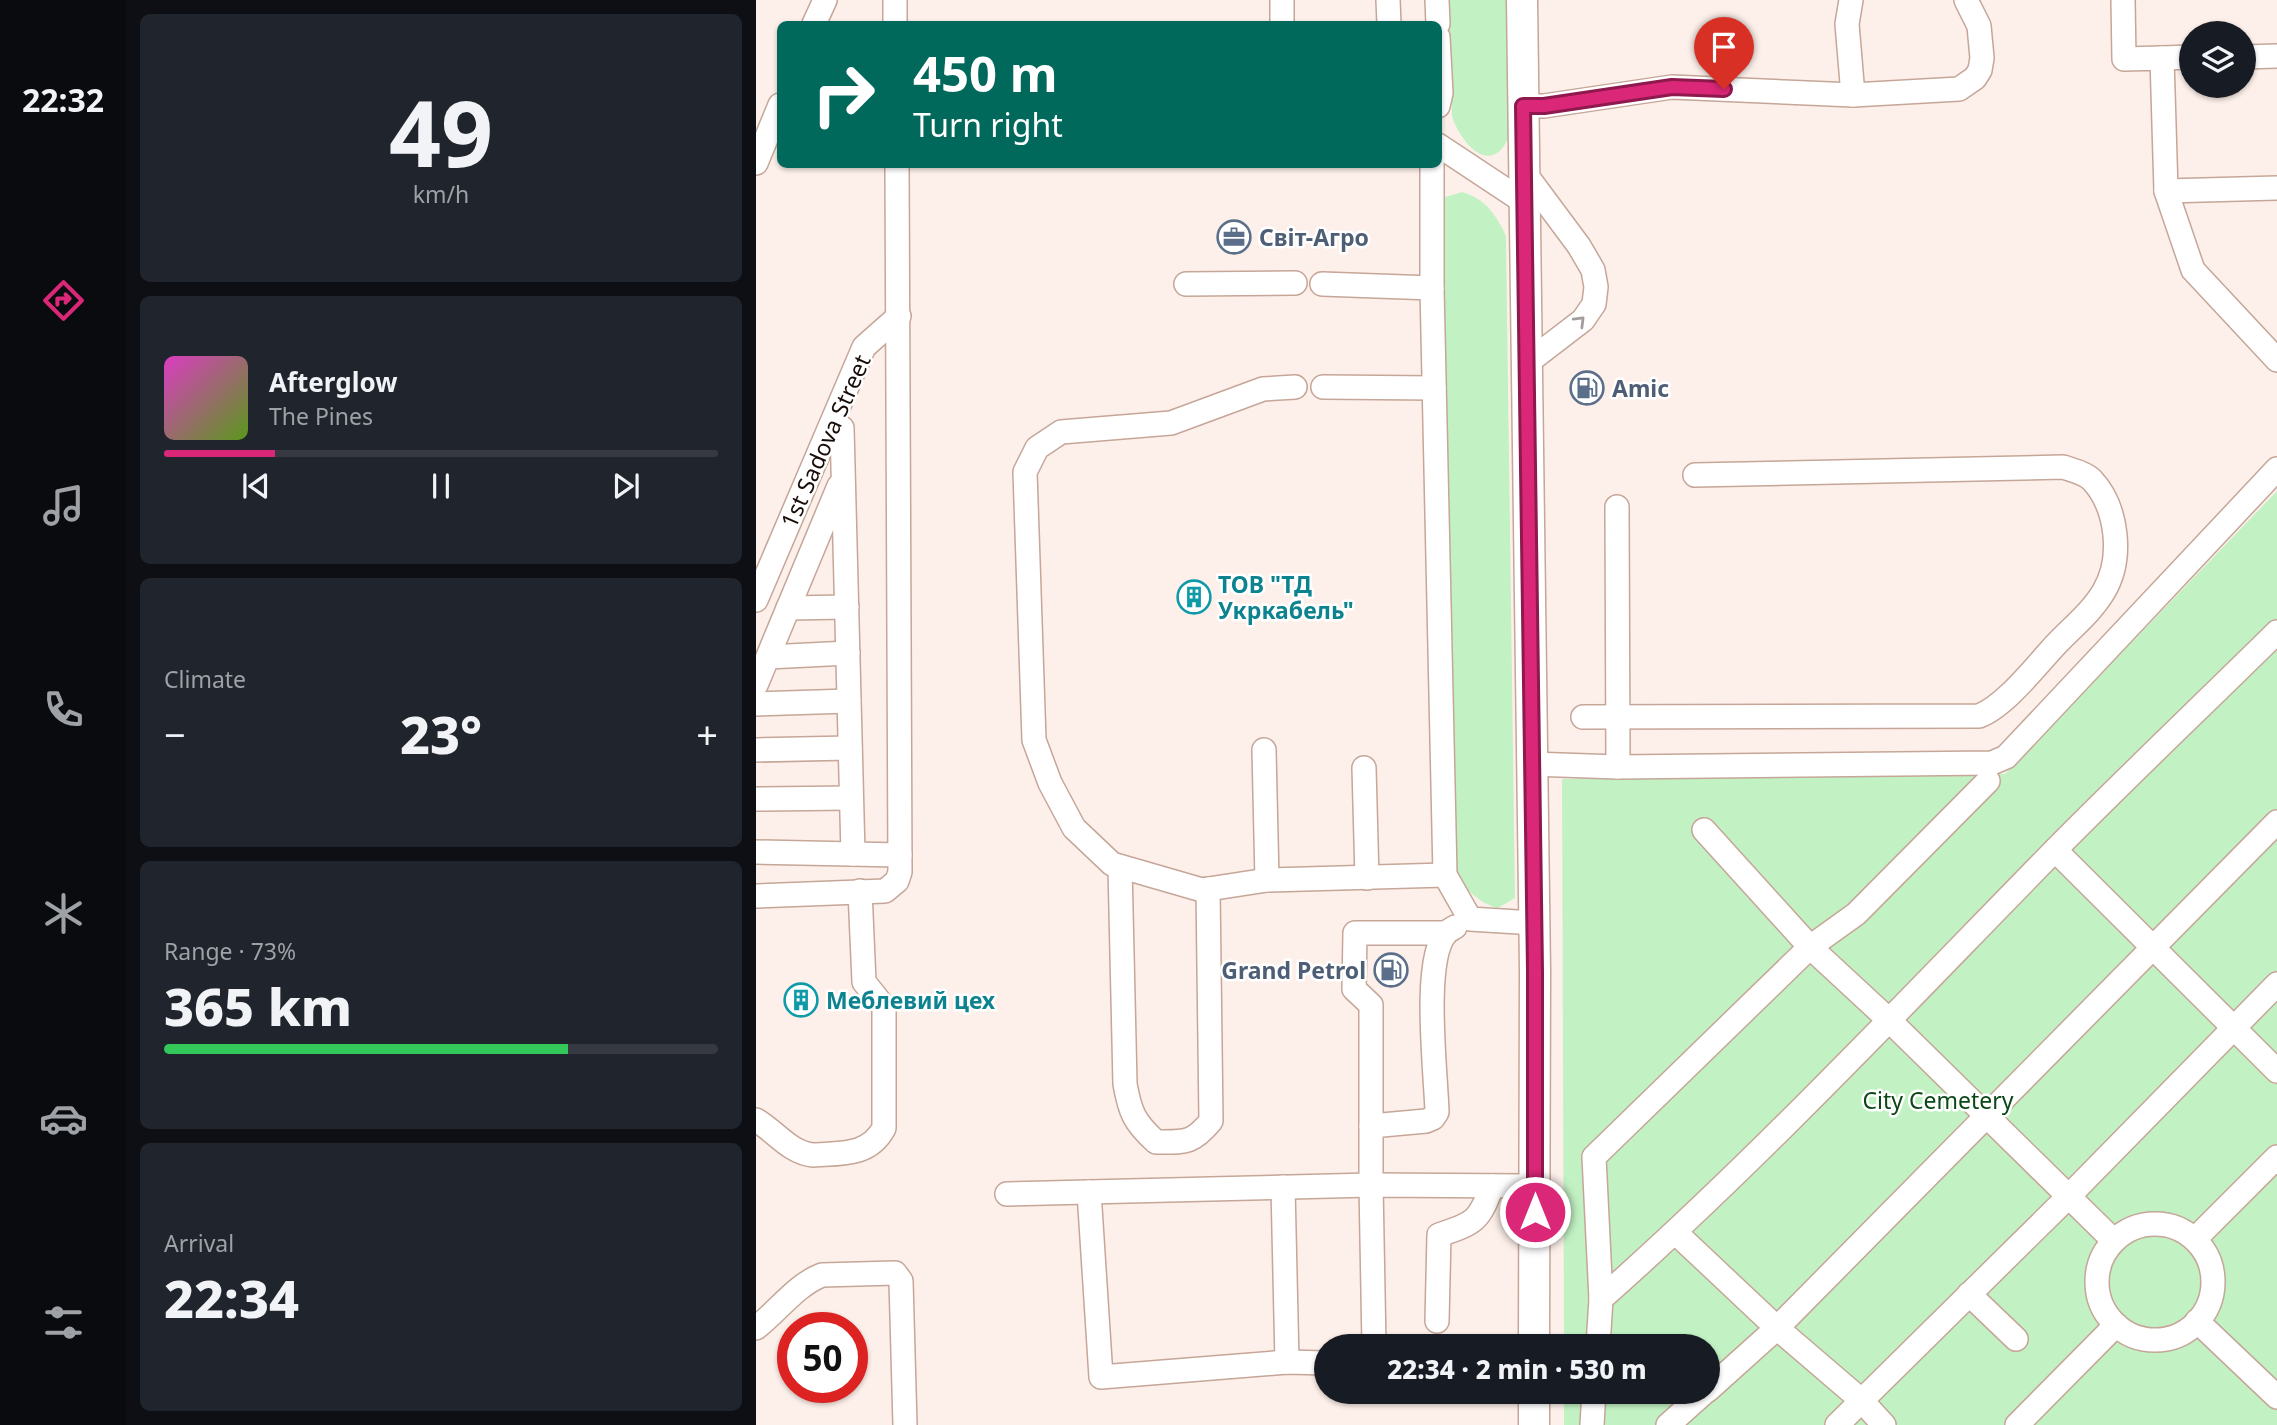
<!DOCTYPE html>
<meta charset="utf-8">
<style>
body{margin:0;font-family:"Noto Sans",sans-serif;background:#20242c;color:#f1f3f6;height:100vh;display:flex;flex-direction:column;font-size:26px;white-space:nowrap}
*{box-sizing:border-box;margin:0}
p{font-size:23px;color:#9ea1a6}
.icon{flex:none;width:38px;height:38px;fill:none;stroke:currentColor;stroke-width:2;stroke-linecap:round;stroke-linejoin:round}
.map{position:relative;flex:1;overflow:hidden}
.panel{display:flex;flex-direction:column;gap:14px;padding:14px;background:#0d0f14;width:630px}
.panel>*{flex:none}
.hud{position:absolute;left:21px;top:21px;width:665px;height:147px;border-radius:10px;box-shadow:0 2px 5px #0004;background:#00695c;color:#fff;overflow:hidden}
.buttons{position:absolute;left:1423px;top:21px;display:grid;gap:14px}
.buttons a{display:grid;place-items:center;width:77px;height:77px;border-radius:50%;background:#171b24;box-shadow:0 2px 5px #0004;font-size:35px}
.speed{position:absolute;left:21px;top:1312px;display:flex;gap:14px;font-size:35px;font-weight:700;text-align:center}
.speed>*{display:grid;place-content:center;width:91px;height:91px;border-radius:50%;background:#171b24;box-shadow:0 2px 5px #0004;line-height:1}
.speed .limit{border:10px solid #d22;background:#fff;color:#111}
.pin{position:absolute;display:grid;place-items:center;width:60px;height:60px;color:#fff;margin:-72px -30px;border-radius:50% 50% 50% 0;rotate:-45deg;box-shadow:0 0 7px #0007}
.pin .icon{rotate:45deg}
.me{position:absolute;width:77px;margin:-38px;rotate:0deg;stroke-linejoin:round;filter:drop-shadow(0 0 5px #0008)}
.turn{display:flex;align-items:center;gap:24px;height:147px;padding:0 21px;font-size:32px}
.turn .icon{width:91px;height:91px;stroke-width:2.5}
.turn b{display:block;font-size:49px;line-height:60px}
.big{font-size:52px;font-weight:800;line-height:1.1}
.panel .card{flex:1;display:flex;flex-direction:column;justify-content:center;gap:10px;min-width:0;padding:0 24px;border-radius:10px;background:#20242c}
.panel .dial{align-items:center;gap:0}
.dial b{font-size:91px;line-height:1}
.song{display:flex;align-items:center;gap:21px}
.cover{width:84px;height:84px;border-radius:10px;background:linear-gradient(135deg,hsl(310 70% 55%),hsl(90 70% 35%))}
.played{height:7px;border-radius:4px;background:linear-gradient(90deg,#db2777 20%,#363941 20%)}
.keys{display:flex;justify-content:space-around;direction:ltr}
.heat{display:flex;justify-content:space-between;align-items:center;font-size:38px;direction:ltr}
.charge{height:10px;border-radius:5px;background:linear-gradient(90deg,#34c759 73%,#363941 0)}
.trip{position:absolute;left:558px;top:1334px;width:406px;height:70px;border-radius:35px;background:#171b24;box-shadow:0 2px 5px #0004;font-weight:800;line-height:70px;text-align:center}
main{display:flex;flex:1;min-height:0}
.tabs{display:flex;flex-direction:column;width:126px;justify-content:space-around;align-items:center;background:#090b0e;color:#9ea1a6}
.tabs .icon{width:49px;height:49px}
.tabs .active{color:#db2777}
.tabs b{font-size:32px;color:#f1f3f6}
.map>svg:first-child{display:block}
.green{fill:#c2f2c3}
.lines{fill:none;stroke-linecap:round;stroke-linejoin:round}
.minor-casing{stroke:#c5a698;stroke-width:26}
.major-casing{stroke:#c5a698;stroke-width:33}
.minor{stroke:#fff;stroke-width:23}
.major{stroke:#fff;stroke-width:30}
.oneway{stroke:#a39e9c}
.route-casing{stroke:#8e194d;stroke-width:18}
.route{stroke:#db2777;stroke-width:12}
.labels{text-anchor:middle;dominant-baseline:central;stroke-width:5;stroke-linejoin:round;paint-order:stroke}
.service-label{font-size:23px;font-weight:bold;fill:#4e5e75;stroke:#fff;text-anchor:start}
.street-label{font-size:23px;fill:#180d08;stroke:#fff}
.culture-label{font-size:23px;font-weight:bold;fill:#0d838f;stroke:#fff;text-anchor:start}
.park-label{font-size:23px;fill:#0b4816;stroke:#fff}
</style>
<main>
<nav class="tabs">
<b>22:32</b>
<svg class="icon active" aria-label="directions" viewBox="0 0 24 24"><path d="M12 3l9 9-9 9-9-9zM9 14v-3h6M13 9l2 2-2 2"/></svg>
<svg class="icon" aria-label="music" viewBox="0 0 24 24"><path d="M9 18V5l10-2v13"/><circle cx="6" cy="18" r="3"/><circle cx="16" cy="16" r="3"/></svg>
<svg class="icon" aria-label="phone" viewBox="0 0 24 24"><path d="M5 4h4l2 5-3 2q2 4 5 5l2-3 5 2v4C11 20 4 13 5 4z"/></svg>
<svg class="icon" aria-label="climate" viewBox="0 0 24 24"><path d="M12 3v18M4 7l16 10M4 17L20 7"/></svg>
<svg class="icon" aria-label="car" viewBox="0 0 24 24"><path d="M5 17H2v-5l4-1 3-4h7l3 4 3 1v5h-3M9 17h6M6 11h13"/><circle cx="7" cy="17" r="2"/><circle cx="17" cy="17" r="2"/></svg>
<svg class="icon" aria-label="filters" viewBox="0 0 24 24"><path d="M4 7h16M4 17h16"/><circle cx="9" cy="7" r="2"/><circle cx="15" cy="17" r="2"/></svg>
</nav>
<section class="panel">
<div class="card dial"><b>49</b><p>km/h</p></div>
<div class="card">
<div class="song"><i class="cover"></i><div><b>Afterglow</b><p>The Pines</p></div></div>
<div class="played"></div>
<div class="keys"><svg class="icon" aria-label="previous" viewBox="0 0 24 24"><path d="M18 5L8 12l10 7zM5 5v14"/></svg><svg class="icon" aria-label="pause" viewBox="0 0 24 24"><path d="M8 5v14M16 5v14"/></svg><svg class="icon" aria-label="next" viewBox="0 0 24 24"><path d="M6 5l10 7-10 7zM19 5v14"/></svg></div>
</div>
<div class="card"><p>Climate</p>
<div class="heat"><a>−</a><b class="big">23°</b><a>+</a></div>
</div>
<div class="card"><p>Range · 73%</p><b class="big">365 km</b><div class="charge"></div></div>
<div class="card"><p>Arrival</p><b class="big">22:34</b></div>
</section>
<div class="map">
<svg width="1521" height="1425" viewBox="0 0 1521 1425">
<rect width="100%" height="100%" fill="#fdf0ea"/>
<!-- green -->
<g class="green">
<path d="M691,0H751L752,139C733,178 703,140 696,116Z"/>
<path d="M706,192C730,199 740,215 750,236L759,898L742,908C722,904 706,885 696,869L685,204L689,197Z"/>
<polygon points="1521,491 1521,1425 808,1425 808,1391 952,1391 952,1346 808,1346 806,779 1249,774"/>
</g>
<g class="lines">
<defs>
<g id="minor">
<polyline points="139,0 139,24"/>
<polyline points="526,0 526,24"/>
<polyline points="632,0 633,24"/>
<polyline points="681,0 682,24"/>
<polyline points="1095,0 1091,24 1097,95"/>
<polyline points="1367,0 1368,59 1406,58 1410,191 1437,270 1521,360"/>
<polyline points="58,24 69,0"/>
<polyline points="682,37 685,93 682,106"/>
<polyline points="1488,57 1521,56"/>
<polyline points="1406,58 1435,57"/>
<polyline points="767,106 788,106 916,87 1097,95 1203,89 1219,78 1224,70 1226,58 1223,26 1210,0"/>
<polyline points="682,145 768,202"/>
<polyline points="0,163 24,105"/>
<polyline points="676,164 676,288 689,875 714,919 778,923"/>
<polyline points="768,172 823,246 837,270 840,287 838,304 827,320 771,363"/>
<polyline points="1410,191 1521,188"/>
<polyline points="430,284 539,283"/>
<polyline points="566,284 676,288"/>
<polyline points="539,387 507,389 415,423 305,432 281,448 269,472 278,740 294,783 318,828 356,864 446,890 511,880 689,875"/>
<polyline points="567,387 678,388"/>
<polyline points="86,428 97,854"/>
<polyline points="861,507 862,767"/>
<polyline points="0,600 108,347 143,316"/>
<polyline points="32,608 91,607"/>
<polyline points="12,657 92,653"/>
<polyline points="0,685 83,486"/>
<polyline points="0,704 93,701"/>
<path d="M827,717L1223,716C1247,707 1276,671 1294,651C1311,631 1334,615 1348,591C1367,559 1362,508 1336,480C1329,473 1316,470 1307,467L939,475"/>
<polyline points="0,750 94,748"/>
<polyline points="508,750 511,880"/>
<polyline points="775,764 862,767 1236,763 1250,757 1521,469"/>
<polyline points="608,768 611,878"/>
<polyline points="0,799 95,798"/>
<polyline points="948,830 1054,947 1134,1021 1358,1241"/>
<polyline points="1299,850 1521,1071"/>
<polyline points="0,852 144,855"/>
<path d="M364,867L369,1084C374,1112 378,1122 400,1142C429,1142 436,1144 455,1121L452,889"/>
<polyline points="0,896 129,891 141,881 144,872 141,164"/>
<path d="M0,1120C19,1131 34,1153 57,1155C86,1153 113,1156 128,1128V1007L108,982L104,891"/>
<path d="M615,1126L670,1121L677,1118L681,1112C680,1074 666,960 690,933C693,930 696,929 699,927"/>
<polyline points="527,1187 531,1362"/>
<polyline points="333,1192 345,1377 531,1362 570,1363"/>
<polyline points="251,1194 615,1185 779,1186"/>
<circle cx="1399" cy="1282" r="58"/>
<polyline points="920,1233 1021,1328 1105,1400 1128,1425"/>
<polyline points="1439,1239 1521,1157"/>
<polyline points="1213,1294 1260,1339"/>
<path d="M845,1299C1004,1158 1149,1003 1298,851C1371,777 1447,705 1521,632"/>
<path d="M681,1321L683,1235C718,1223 723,1222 736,1186"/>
<polyline points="1441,1321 1521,1397"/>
<path d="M0,1328C22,1311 40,1285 66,1275L139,1273L145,1281L149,1425"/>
<polyline points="618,1346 615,1185 615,1005 598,989 599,933 690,933"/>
<polyline points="842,1346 845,1299 838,1157 1054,947 1100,914 1232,781"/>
<polyline points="952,1390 1021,1328 1521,822"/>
<polyline points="836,1425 838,1391"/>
<polyline points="912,1425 950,1391"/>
<polyline points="1081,1425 1312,1197 1521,984"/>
<polyline points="1261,1425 1360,1325"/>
</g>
<g id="major">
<polyline points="766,0 779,971 778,1346"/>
<polyline points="778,1391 778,1425"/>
</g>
</defs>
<!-- minor casing -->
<use href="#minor" class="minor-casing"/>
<!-- major casing -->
<use href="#major" class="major-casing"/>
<!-- minor -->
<use href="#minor" class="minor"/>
<!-- major -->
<use href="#major" class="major"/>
</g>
<!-- one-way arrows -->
<defs><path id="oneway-chevron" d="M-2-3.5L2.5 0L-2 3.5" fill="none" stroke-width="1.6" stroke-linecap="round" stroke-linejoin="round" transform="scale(1.75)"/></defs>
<use class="oneway" href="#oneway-chevron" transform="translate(824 321) rotate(-45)"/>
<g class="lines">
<defs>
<polyline id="route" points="779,1212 779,971 767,106 788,106 916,87 968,89"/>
</defs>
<!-- route casing -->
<use href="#route" class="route-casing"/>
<!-- route -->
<use href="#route" class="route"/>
</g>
<!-- icons -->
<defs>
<symbol id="office-ring" viewBox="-11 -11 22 22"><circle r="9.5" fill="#fff" stroke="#5c6f8a" stroke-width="1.5"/><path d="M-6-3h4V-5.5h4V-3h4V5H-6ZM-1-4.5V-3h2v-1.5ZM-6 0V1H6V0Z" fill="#5c6f8a"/></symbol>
<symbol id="fuel-ring" viewBox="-11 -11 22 22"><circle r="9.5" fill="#fff" stroke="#5c6f8a" stroke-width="1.5"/><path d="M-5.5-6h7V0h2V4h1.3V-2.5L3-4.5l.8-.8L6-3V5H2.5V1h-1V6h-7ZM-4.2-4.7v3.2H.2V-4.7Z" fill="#5c6f8a"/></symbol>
<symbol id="building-ring" viewBox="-11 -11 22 22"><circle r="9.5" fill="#fff" stroke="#0f9aa8" stroke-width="1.5"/><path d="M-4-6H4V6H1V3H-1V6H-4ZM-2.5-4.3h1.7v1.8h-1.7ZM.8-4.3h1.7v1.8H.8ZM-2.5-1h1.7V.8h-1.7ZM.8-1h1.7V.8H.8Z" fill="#0f9aa8"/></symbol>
</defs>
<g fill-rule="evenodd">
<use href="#office-ring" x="459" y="218" width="38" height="38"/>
<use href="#fuel-ring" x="812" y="369" width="38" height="38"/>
<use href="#building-ring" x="419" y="578" width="38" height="38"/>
<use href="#fuel-ring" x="616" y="951" width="38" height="38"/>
<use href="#building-ring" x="26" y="981" width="38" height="38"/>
</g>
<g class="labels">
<!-- service labels -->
<g class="service-label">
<text x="503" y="237">Світ-Агро</text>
<text x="856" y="388">Amic</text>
<text x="610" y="970" text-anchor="end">Grand Petrol</text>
</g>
<!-- street labels -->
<g class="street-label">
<text transform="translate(69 441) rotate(-66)">1st Sadova Street</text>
</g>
<!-- culture labels -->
<g class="culture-label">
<text x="462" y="584">ТОВ "ТД<tspan x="462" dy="26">Укркабель"</tspan></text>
<text x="70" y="1000">Меблевий цех</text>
</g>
<!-- park labels -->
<g class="park-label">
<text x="1182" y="1100">City Cemetery</text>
</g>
</g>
</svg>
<div class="buttons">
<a><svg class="icon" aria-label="layers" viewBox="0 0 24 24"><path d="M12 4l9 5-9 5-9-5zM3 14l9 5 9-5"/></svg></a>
</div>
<div class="speed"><div class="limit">50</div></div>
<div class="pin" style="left:968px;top:89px;background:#d93025"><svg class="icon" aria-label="arrive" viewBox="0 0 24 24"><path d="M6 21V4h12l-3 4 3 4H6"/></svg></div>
<svg class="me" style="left:779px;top:1212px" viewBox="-20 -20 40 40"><circle r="17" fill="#db2777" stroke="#fff" stroke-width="3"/><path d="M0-11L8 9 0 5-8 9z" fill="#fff"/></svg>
<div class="trip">22:34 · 2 min · 530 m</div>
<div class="hud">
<div class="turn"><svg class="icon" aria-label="right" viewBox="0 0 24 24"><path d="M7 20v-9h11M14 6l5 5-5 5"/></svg><div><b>450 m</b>Turn right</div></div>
</div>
</div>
</main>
